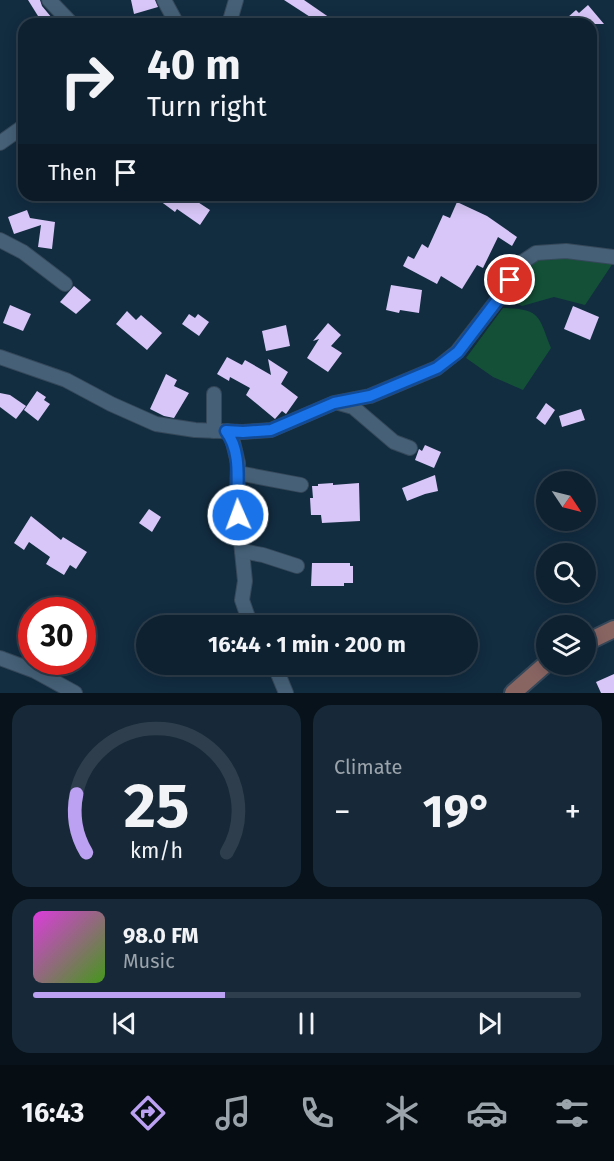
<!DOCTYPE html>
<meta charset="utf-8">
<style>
body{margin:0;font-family:"Fira Sans",sans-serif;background:#172938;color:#f1f3f6;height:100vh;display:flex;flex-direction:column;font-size:22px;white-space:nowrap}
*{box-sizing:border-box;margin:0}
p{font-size:20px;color:#9ba3ab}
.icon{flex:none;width:33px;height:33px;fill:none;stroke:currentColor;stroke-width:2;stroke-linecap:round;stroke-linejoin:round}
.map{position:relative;height:693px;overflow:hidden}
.side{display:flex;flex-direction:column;gap:12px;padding:12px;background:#08121a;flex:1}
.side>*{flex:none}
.top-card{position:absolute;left:18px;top:18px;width:579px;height:183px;border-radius:18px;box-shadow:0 3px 15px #0003,0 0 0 2px #2e3e4c;background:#0e2130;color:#f1f3f6;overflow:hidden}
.needle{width:39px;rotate:125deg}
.tools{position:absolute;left:536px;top:471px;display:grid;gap:12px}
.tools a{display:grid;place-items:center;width:60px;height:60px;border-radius:50%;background:#0e2130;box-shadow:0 3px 15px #0003,0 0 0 2px #2e3e4c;font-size:30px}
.speed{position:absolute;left:18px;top:597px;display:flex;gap:12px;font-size:30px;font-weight:700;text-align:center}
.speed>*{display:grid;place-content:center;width:78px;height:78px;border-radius:50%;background:#0e2130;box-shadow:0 3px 15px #0003,0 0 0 2px #2e3e4c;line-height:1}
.speed .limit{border:9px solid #d22;background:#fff;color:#111}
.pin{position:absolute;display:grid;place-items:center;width:51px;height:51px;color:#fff;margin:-26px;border:3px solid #fff;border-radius:50%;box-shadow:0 2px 6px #0007}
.me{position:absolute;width:66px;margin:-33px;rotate:358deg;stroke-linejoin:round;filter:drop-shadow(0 0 4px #0008)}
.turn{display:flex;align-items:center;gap:21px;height:126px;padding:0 30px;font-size:27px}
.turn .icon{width:78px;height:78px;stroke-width:2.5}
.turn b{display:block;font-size:42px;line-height:51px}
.then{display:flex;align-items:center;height:57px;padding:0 30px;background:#0003;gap:12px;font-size:22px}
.big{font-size:45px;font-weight:700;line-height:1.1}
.side .widget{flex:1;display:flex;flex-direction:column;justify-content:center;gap:9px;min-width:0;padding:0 21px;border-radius:18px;background:#172938}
.side .dial{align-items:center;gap:0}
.dial svg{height:156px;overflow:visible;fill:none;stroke:#2e3e4c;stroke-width:7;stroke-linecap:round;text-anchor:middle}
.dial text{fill:#f1f3f6;stroke:none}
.song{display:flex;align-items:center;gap:18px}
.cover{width:72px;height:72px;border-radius:9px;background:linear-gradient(135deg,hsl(300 70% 55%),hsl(100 70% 35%))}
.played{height:6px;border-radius:3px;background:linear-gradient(90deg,#bca0f2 35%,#2e3e4c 35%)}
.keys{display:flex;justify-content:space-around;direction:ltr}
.heat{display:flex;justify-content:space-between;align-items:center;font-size:33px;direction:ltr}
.side .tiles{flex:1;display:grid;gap:12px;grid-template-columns:1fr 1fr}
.widget:last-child{grid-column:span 2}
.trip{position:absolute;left:136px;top:615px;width:342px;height:60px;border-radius:30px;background:#0e2130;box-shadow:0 3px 15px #0003,0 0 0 2px #2e3e4c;font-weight:700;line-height:60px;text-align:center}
.menu{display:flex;height:96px;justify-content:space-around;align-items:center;background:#060d13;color:#9ba3ab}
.menu .icon{width:42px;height:42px}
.menu .on{color:#bca0f2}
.menu b{font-size:27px;color:#f1f3f6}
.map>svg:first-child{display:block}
.green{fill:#135037}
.building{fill:#d7c6f7}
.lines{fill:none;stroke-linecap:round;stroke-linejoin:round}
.minor-casing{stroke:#354859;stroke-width:16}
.major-casing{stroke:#354859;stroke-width:20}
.minor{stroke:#456077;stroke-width:14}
.major{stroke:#896562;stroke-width:16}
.route-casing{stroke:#114b97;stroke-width:15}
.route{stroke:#1a73e8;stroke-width:10}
</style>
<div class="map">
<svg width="614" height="693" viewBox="0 0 614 693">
<rect width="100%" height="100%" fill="#122c40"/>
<!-- green -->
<g class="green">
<polygon points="574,255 613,263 585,305 554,297 522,306 508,299 538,257"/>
<path d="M503,308C541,309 538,315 551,348L523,390L493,377L466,358Z"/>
</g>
<!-- building -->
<g class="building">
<polygon points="28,0 40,0 42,6 52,18 43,24"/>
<polygon points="131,0 155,0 158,7 134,14"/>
<polygon points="284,0 304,0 333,20 331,24 321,24"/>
<polygon points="588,5 604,24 565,24 570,20 568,17 576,10 579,13"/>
<polygon points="152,195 187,195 210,210 200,225 177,209 175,212"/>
<polygon points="457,202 487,216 517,237 512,246 498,237 483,268 477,265 462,289 441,276 437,284 403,266 408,256 414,259 422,244 428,248 443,215 450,218"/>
<polygon points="27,210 30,218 55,222 52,249 38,247 41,225 14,234 8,217"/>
<polygon points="391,285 422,290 419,313 400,310 399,313 386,310"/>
<polygon points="74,286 91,300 76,314 60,302"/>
<polygon points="10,305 31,314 23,331 3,323"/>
<polygon points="573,306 599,317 590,340 564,329"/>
<polygon points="127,311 136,320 141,315 162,333 147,350 116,324"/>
<polygon points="189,314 195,318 198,314 209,322 199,336 182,324"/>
<polygon points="328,323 341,335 331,346 342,353 328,372 307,358 319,339 313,341"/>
<polygon points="286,325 290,346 266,351 262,331"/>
<polygon points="227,357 242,365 245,360 271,375 268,359 288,372 281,384 298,397 286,414 282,411 275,419 246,395 250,388 230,377 229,381 217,374"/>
<polygon points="166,374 177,380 174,386 189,393 174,418 164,416 150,409"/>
<polygon points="37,391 46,397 44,400 50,404 38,421 24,410"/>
<polygon points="0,393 10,395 26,406 16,419 0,407"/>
<polygon points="546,403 555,410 545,425 536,418"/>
<polygon points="581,409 585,420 562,427 559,416"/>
<polygon points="425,445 441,452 434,468 415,460 419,449 422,451"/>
<polygon points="435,475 438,491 425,494 407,501 402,488"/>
<polygon points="333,483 333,485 359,483 360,521 322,523 321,515 311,515 310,498 313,498 312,486 318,486 318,484"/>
<polygon points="149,509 161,517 152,532 139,523"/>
<polygon points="31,516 61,540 63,537 87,552 76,569 70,565 64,575 46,564 50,557 29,542 24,550 14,543"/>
<polygon points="312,563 350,563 350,566 353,566 353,583 344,583 344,586 311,586"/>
<polygon points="614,674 614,693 601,693 596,682"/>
</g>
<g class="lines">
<defs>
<g id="minor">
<polyline points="49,0 72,24"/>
<polyline points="164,0 177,24"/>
<polyline points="229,24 236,0"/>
<polyline points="0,143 24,126"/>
<polyline points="0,240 23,252 65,284"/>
<polyline points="0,357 66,380 111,404 156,424 195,430 243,432 271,430 334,403 370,396 437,368 457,352 499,298 521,263 536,253 566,251 614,257"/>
<polyline points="339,403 353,407 394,442 410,448"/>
<polyline points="214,431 214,394"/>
<polyline points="227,431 232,438 238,463 237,502 245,581 242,600 251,626"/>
<polyline points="238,473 301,485"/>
<polyline points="242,551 263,555 297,566"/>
<polyline points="0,658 35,671 75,693"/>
<polyline points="274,664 286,693"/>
</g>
<g id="major">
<polyline points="585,643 614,629"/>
<polyline points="513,693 546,664"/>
</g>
</defs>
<!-- minor casing -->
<use href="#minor" class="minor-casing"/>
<!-- major casing -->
<use href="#major" class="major-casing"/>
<!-- minor -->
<use href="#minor" class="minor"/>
<!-- major -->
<use href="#major" class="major"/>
</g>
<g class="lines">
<defs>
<path id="route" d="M238,515C235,488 244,455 226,431L243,432L271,430L334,403L370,396L437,368L458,352L499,298L510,280"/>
</defs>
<!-- route casing -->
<use href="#route" class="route-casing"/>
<!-- route -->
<use href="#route" class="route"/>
</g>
</svg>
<div class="tools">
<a><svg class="needle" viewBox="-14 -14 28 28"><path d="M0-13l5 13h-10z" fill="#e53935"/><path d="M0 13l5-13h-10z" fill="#9ba3ab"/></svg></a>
<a><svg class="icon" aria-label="search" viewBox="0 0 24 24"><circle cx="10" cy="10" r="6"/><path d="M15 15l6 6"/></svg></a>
<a><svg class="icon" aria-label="layers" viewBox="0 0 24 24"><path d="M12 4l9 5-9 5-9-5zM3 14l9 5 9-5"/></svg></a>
</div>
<div class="speed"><div class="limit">30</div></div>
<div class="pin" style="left:510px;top:280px;background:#d93025"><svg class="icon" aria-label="arrive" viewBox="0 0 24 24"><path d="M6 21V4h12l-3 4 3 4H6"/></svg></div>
<svg class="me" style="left:238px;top:515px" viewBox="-20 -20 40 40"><circle r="17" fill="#1a73e8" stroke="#fff" stroke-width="3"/><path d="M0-11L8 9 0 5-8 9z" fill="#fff"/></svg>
<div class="trip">16:44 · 1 min · 200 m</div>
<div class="top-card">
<div class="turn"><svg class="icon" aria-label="right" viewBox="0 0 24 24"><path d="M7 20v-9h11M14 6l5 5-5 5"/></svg><div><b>40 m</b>Turn right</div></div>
<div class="then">Then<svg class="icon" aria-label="arrive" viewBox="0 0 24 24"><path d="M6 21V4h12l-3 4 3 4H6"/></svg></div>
</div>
</div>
<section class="side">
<div class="tiles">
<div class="widget dial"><svg viewBox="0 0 100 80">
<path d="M14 69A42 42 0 1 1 86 69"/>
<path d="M14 69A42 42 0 0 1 9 39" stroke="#bca0f2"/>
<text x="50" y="56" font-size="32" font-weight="700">25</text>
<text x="50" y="72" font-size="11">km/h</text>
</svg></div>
<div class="widget"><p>Climate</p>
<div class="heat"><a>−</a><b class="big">19°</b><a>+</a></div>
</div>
<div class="widget">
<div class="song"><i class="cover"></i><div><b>98.0 FM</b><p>Music</p></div></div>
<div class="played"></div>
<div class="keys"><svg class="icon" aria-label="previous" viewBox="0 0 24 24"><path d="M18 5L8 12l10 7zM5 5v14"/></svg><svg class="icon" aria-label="pause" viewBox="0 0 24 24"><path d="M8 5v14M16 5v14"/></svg><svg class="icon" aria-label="next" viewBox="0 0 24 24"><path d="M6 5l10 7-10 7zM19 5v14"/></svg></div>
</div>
</div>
</section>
<nav class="menu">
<b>16:43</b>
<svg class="icon on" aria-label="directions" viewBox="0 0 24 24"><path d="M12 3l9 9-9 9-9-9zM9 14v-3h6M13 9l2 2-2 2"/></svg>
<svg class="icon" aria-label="music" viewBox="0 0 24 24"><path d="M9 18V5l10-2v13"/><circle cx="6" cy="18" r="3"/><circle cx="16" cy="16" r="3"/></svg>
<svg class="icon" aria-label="phone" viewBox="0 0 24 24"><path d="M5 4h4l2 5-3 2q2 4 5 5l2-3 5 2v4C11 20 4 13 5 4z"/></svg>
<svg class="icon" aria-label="climate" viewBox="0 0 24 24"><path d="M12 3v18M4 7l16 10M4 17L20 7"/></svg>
<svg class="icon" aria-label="car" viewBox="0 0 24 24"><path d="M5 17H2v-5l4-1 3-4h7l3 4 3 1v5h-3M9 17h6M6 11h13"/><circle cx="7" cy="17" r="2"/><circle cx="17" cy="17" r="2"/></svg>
<svg class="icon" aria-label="filters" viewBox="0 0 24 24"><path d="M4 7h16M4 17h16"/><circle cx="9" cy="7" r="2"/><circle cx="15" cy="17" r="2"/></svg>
</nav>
